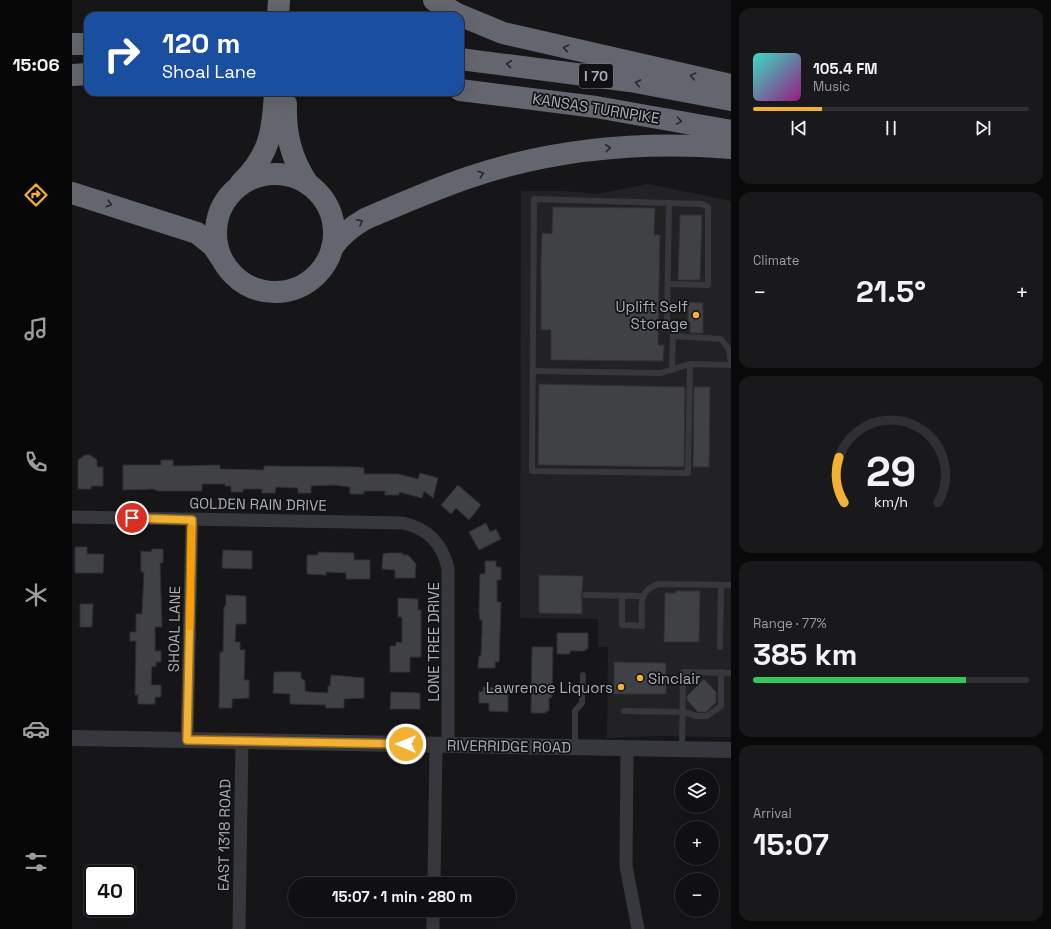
<!DOCTYPE html>
<meta charset="utf-8">
<style>
body{margin:0;font-family:"Space Grotesk",sans-serif;background:#19191b;color:#f1f3f6;height:100vh;display:flex;flex-direction:column;font-size:15px;white-space:nowrap}
*{box-sizing:border-box;margin:0}
p{font-size:13px;color:#9c9d9f}
.icon{flex:none;width:22px;height:22px;fill:none;stroke:currentColor;stroke-width:2;stroke-linecap:round;stroke-linejoin:round}
.map{position:relative;flex:1;overflow:hidden}
.drawer{display:flex;flex-direction:column;gap:8px;padding:8px;background:#09090a;width:320px}
.drawer>*{flex:none}
.guide{position:absolute;left:12px;top:12px;width:380px;height:84px;border-radius:12px;box-shadow:0 4px 16px #0002,0 0 0 1px #303032;background:#1a4fa0;color:#fff;overflow:hidden}
.fabs{position:absolute;left:603px;top:769px;display:grid;gap:8px}
.fabs a{display:grid;place-items:center;width:44px;height:44px;border-radius:50%;background:#101012;box-shadow:0 4px 16px #0002,0 0 0 1px #303032;font-size:20px}
.speed{position:absolute;left:12px;top:865px;display:flex;gap:8px;font-size:20px;font-weight:700;text-align:center}
.speed>*{display:grid;place-content:center;width:52px;height:52px;border-radius:50%;background:#101012;box-shadow:0 4px 16px #0002,0 0 0 1px #303032;line-height:1}
.speed .limit{border:2px solid #111;border-radius:6px;background:#fff;color:#111}
.pin{position:absolute;display:grid;place-items:center;width:34px;height:34px;color:#fff;margin:-17px;border:2px solid #fff;border-radius:50%;box-shadow:0 1px 4px #0007}
.me{position:absolute;width:44px;margin:-22px;rotate:271deg;stroke-linejoin:round;filter:drop-shadow(0 0 3px #0008)}
.turn{display:flex;align-items:center;gap:14px;height:84px;padding:0 12px;font-size:18px}
.turn .icon{width:52px;height:52px;stroke-width:2.5}
.turn b{display:block;font-size:28px;line-height:34px}
.big{font-size:30px;font-weight:700;line-height:1.1}
.drawer .widget{flex:1;display:flex;flex-direction:column;justify-content:center;gap:6px;min-width:0;padding:0 14px;border-radius:12px;background:#19191b}
.drawer .dial{align-items:center;gap:0}
.dial svg{height:104px;overflow:visible;fill:none;stroke:#303032;stroke-width:7;stroke-linecap:round;text-anchor:middle}
.dial text{fill:#f1f3f6;stroke:none}
.song{display:flex;align-items:center;gap:12px}
.cover{width:48px;height:48px;border-radius:6px;background:linear-gradient(135deg,hsl(170 70% 55%),hsl(310 70% 35%))}
.played{height:4px;border-radius:2px;background:linear-gradient(90deg,#f2b134 25%,#303032 25%)}
.keys{display:flex;justify-content:space-around;direction:ltr}
.heat{display:flex;justify-content:space-between;align-items:center;font-size:22px;direction:ltr}
.charge{height:6px;border-radius:3px;background:linear-gradient(90deg,#34c759 77%,#303032 0)}
.trip{position:absolute;left:216px;top:877px;width:228px;height:40px;border-radius:20px;background:#101012;box-shadow:0 4px 16px #0002,0 0 0 1px #303032;font-weight:700;line-height:40px;text-align:center}
main{display:flex;flex:1;min-height:0}
.menu{display:flex;flex-direction:column;width:72px;justify-content:space-around;align-items:center;background:#060607;color:#9c9d9f}
.menu .icon{width:28px;height:28px}
.menu .on{color:#f2b134}
.menu b{font-size:18px;color:#f1f3f6}
.map>svg:first-child{display:block}
.built{fill:#222225}
.building{fill:#404145;stroke:#303034}
.lines{fill:none;stroke-linecap:round;stroke-linejoin:round}
.service{stroke:#37383d;stroke-width:6}
.minor{stroke:#37383d;stroke-width:13}
.tertiary{stroke:#37383d;stroke-width:16}
.motorway{stroke:#63666e;stroke-width:22}
.oneway{stroke:#26262a}
.route-casing{stroke:#9d7322;stroke-width:10}
.route{stroke:#f2b134;stroke-width:7}
.slow{stroke:#f59e0b;stroke-width:7}
.poi-dot{fill:#f2b134;stroke:#111113;stroke-width:1.5}
.labels{text-anchor:middle;dominant-baseline:central;stroke-width:3.5;stroke-linejoin:round;paint-order:stroke}
.shield{fill:#111113;stroke:#7b7e86;stroke-width:1}
.shield-label{font-size:14px;font-weight:bold;fill:#a8adb8}
.street-label{font-size:15px;fill:#a8adb8;stroke:#111113}
.poi-label{font-size:15px;fill:#a8adb8;stroke:#111113;text-anchor:end}
</style>
<main>
<nav class="menu">
<b>15:06</b>
<svg class="icon on" aria-label="directions" viewBox="0 0 24 24"><path d="M12 3l9 9-9 9-9-9zM9 14v-3h6M13 9l2 2-2 2"/></svg>
<svg class="icon" aria-label="music" viewBox="0 0 24 24"><path d="M9 18V5l10-2v13"/><circle cx="6" cy="18" r="3"/><circle cx="16" cy="16" r="3"/></svg>
<svg class="icon" aria-label="phone" viewBox="0 0 24 24"><path d="M5 4h4l2 5-3 2q2 4 5 5l2-3 5 2v4C11 20 4 13 5 4z"/></svg>
<svg class="icon" aria-label="climate" viewBox="0 0 24 24"><path d="M12 3v18M4 7l16 10M4 17L20 7"/></svg>
<svg class="icon" aria-label="car" viewBox="0 0 24 24"><path d="M5 17H2v-5l4-1 3-4h7l3 4 3 1v5h-3M9 17h6M6 11h13"/><circle cx="7" cy="17" r="2"/><circle cx="17" cy="17" r="2"/></svg>
<svg class="icon" aria-label="filters" viewBox="0 0 24 24"><path d="M4 7h16M4 17h16"/><circle cx="9" cy="7" r="2"/><circle cx="15" cy="17" r="2"/></svg>
</nav>
<div class="map">
<svg width="659" height="929" viewBox="0 0 659 929">
<rect width="100%" height="100%" fill="#161618"/>
<!-- built -->
<polygon class="built" points="576,184 659,201 659,737 656,737 581,736 535,738 536,647 526,647 526,619 448,618 449,191 493,191 524,194"/>
<!-- building -->
<g class="building">
<polygon points="481,207 583,208 582,235 588,235 586,345 592,345 591,361 479,360 479,330 469,330 469,260 470,233 480,234"/>
<polygon points="608,215 630,215 628,280 606,280"/>
<polygon points="616,302 631,303 631,333 618,333 618,322 616,322"/>
<polygon points="467,384 613,387 612,467 466,465"/>
<polygon points="622,387 638,387 637,467 621,467"/>
<polygon points="13,455 18,455 25,460 25,467 31,467 31,486 19,486 19,489 6,489 6,460"/>
<polygon points="89,460 101,460 101,466 148,465 148,469 192,470 192,466 286,467 292,468 292,474 326,474 346,479 348,473 366,478 361,498 352,491 350,498 327,492 327,495 313,495 313,491 292,491 292,494 278,494 278,487 262,485 239,486 239,493 226,493 226,488 204,487 203,493 190,493 190,489 171,489 171,492 159,492 159,486 153,486 153,484 130,484 130,491 86,491 81,489 51,490 51,465 89,465"/>
<polygon points="386,485 409,505 397,520 384,508 379,514 369,505"/>
<polygon points="414,523 418,532 424,529 429,539 407,550 397,532"/>
<polygon points="3,547 15,547 15,554 32,554 31,573 3,573"/>
<polygon points="80,549 91,549 91,563 88,563 90,627 83,627 83,651 89,651 89,662 84,662 84,667 80,666 79,685 89,685 89,697 83,697 83,704 66,704 66,695 63,695 64,641 58,641 58,632 64,632 64,614 70,614 72,572 69,572 69,551 79,552"/>
<polygon points="151,550 180,551 180,569 150,568"/>
<polygon points="246,552 282,553 282,560 298,560 298,579 274,579 274,573 254,572 254,575 235,574 235,555 246,555"/>
<polygon points="317,553 331,553 331,555 336,555 344,564 343,578 323,578 323,570 310,569 311,554"/>
<polygon points="413,561 424,561 424,567 429,567 429,580 425,580 425,602 429,602 427,662 423,662 423,668 406,668 407,656 409,656 410,632 410,620 408,620 407,612 408,574 413,574"/>
<polygon points="467,575 511,576 510,591 509,595 510,599 510,614 467,613"/>
<polygon points="604,591 628,591 627,642 592,642 593,593 604,593"/>
<polygon points="154,595 174,596 174,624 164,624 163,642 168,642 168,650 173,650 172,680 177,680 177,698 160,699 160,708 147,708 148,652 151,652 152,607 154,605"/>
<polygon points="326,598 346,599 346,610 349,610 349,657 338,657 338,672 318,672 318,646 324,646 324,642 330,643 330,617 326,617"/>
<polygon points="8,604 21,604 20,627 8,627"/>
<polygon points="485,633 516,633 516,649 513,649 513,651 498,651 498,654 485,654"/>
<polygon points="460,647 481,647 480,697 477,698 477,711 474,711 474,713 459,713"/>
<polygon points="542,662 594,663 594,694 542,694"/>
<polygon points="202,672 229,672 229,678 233,681 233,691 238,692 256,693 256,686 258,686 259,675 292,678 292,698 272,699 272,708 254,708 254,705 218,704 218,694 201,693"/>
<polygon points="632,679 644,692 644,702 634,712 626,712 615,700 615,696"/>
<polygon points="411,687 425,688 425,693 436,693 436,712 417,711 417,703 407,703 407,691 411,692"/>
<polygon points="319,692 348,693 348,709 318,709"/>
</g>
<g class="lines">
<!-- service -->
<g class="service">
<polyline points="597,203 595,321 601,333 600,370"/>
<polyline points="596,284 636,285 636,207 630,204 462,199 460,471 616,473 618,364"/>
<polyline points="601,336 649,339 657,349 659,365"/>
<polyline points="461,371 589,373 618,364 659,365"/>
<polyline points="513,595 570,596"/>
<path d="M550,596V625L570,626C570,606 565,590 587,584L659,585"/>
<polyline points="648,647 649,585"/>
<polyline points="552,711 611,712 625,716 635,716 649,706 649,672"/>
<polyline points="503,746 503,711 510,703 511,675"/>
<polyline points="610,748 611,672 659,673"/>
</g>
<!-- minor -->
<g class="minor">
<path d="M0,517L331,523C355,528 371,544 376,569V745"/>
<polyline points="115,740 120,520"/>
<polyline points="555,749 554,866 566,929"/>
<polyline points="362,884 364,745"/>
<polyline points="167,929 170,741"/>
<polyline points="361,929 361,910"/>
</g>
<!-- tertiary -->
<polyline class="tertiary" points="0,738 659,750"/>
<!-- motorway -->
<g class="motorway">
<polyline points="362,0 385,14 431,33 659,85"/>
<polyline points="206,16 207,0"/>
<polyline points="0,44 16,44"/>
<polyline points="388,59 558,81 659,100"/>
<polyline points="0,75 16,74"/>
<polyline points="388,90 524,107 659,131"/>
<path d="M214,104C213,134 219,158 236,184"/>
<circle cx="203" cy="233" r="59"/>
<path d="M169,183C198,155 201,130 203,92"/>
<polyline points="0,193 125,233 141,246 149,258"/>
<path d="M260,248C269,235 279,227 293,219C326,205 360,190 395,178C480,149 570,141 659,148"/>
</g>
</g>
<!-- one-way arrows -->
<defs><path id="oneway-chevron" d="M-2-3.5L2.5 0L-2 3.5" fill="none" stroke-width="1.6" stroke-linecap="round" stroke-linejoin="round"/></defs>
<g class="oneway">
<use href="#oneway-chevron" transform="translate(494 48) rotate(-167)"/>
<use href="#oneway-chevron" transform="translate(437 64) rotate(-173)"/>
<use href="#oneway-chevron" transform="translate(621 76) rotate(-167)"/>
<use href="#oneway-chevron" transform="translate(566 83) rotate(-169)"/>
<use href="#oneway-chevron" transform="translate(607 121) rotate(9)"/>
<use href="#oneway-chevron" transform="translate(536 148) rotate(-6)"/>
<use href="#oneway-chevron" transform="translate(409 174) rotate(-17)"/>
<use href="#oneway-chevron" transform="translate(37 204) rotate(17)"/>
<use href="#oneway-chevron" transform="translate(288 222) rotate(-28)"/>
</g>
<g class="lines">
<defs>
<polyline id="route" points="60,518 120,520 115,740 334,744"/>
</defs>
<!-- route casing -->
<use href="#route" class="route-casing"/>
<!-- route -->
<use href="#route" class="route"/>
<!-- slow -->
<polyline class="slow" points="118,627 119,528"/>
</g>
<!-- markers -->
<g class="poi-dot">
<circle cx="624" cy="315" r="4"/>
<circle cx="568" cy="678" r="4"/>
<circle cx="549" cy="687" r="4"/>
</g>
<g class="labels">
<!-- shield labels -->
<rect class="shield" x="507" y="64" width="34" height="24" rx="3"/>
<g class="shield-label">
<text x="524" y="76">I 70</text>
</g>
<!-- street labels -->
<g class="street-label">
<text transform="translate(524 108) rotate(9)">KANSAS TURNPIKE</text>
<text transform="translate(186 504) rotate(1)">GOLDEN RAIN DRIVE</text>
<text transform="translate(102 629) rotate(-89)">SHOAL LANE</text>
<text transform="translate(361 642) rotate(-90)">LONE TREE DRIVE</text>
<text transform="translate(437 746) rotate(1)">RIVERRIDGE ROAD</text>
<text transform="translate(152 835) rotate(-89)">EAST 1318 ROAD</text>
</g>
<!-- poi labels -->
<g class="poi-label">
<text x="616" y="306">Uplift Self<tspan x="616" dy="17">Storage</tspan></text>
<text x="576" y="678" text-anchor="start">Sinclair</text>
<text x="541" y="687">Lawrence Liquors</text>
</g>
</g>
</svg>
<div class="fabs">
<a><svg class="icon" aria-label="layers" viewBox="0 0 24 24"><path d="M12 4l9 5-9 5-9-5zM3 14l9 5 9-5"/></svg></a>
<a>+</a>
<a>−</a>
</div>
<div class="speed"><div class="limit">40</div></div>
<div class="pin" style="left:60px;top:518px;background:#d93025"><svg class="icon" aria-label="arrive" viewBox="0 0 24 24"><path d="M6 21V4h12l-3 4 3 4H6"/></svg></div>
<svg class="me" style="left:334px;top:744px" viewBox="-20 -20 40 40"><circle r="17" fill="#f2b134" stroke="#fff" stroke-width="3"/><path d="M0-11L8 9 0 5-8 9z" fill="#fff"/></svg>
<div class="trip">15:07 · 1 min · 280 m</div>
<div class="guide">
<div class="turn"><svg class="icon" aria-label="right" viewBox="0 0 24 24"><path d="M7 20v-9h11M14 6l5 5-5 5"/></svg><div><b>120 m</b>Shoal Lane</div></div>
</div>
</div>
<section class="drawer">
<div class="widget">
<div class="song"><i class="cover"></i><div><b>105.4 FM</b><p>Music</p></div></div>
<div class="played"></div>
<div class="keys"><svg class="icon" aria-label="previous" viewBox="0 0 24 24"><path d="M18 5L8 12l10 7zM5 5v14"/></svg><svg class="icon" aria-label="pause" viewBox="0 0 24 24"><path d="M8 5v14M16 5v14"/></svg><svg class="icon" aria-label="next" viewBox="0 0 24 24"><path d="M6 5l10 7-10 7zM19 5v14"/></svg></div>
</div>
<div class="widget"><p>Climate</p>
<div class="heat"><a>−</a><b class="big">21.5°</b><a>+</a></div>
</div>
<div class="widget dial"><svg viewBox="0 0 100 80">
<path d="M14 69A42 42 0 1 1 86 69"/>
<path d="M14 69A42 42 0 0 1 10 34" stroke="#f2b134"/>
<text x="50" y="56" font-size="32" font-weight="700">29</text>
<text x="50" y="72" font-size="11">km/h</text>
</svg></div>
<div class="widget"><p>Range · 77%</p><b class="big">385 km</b><div class="charge"></div></div>
<div class="widget"><p>Arrival</p><b class="big">15:07</b></div>
</section>
</main>
